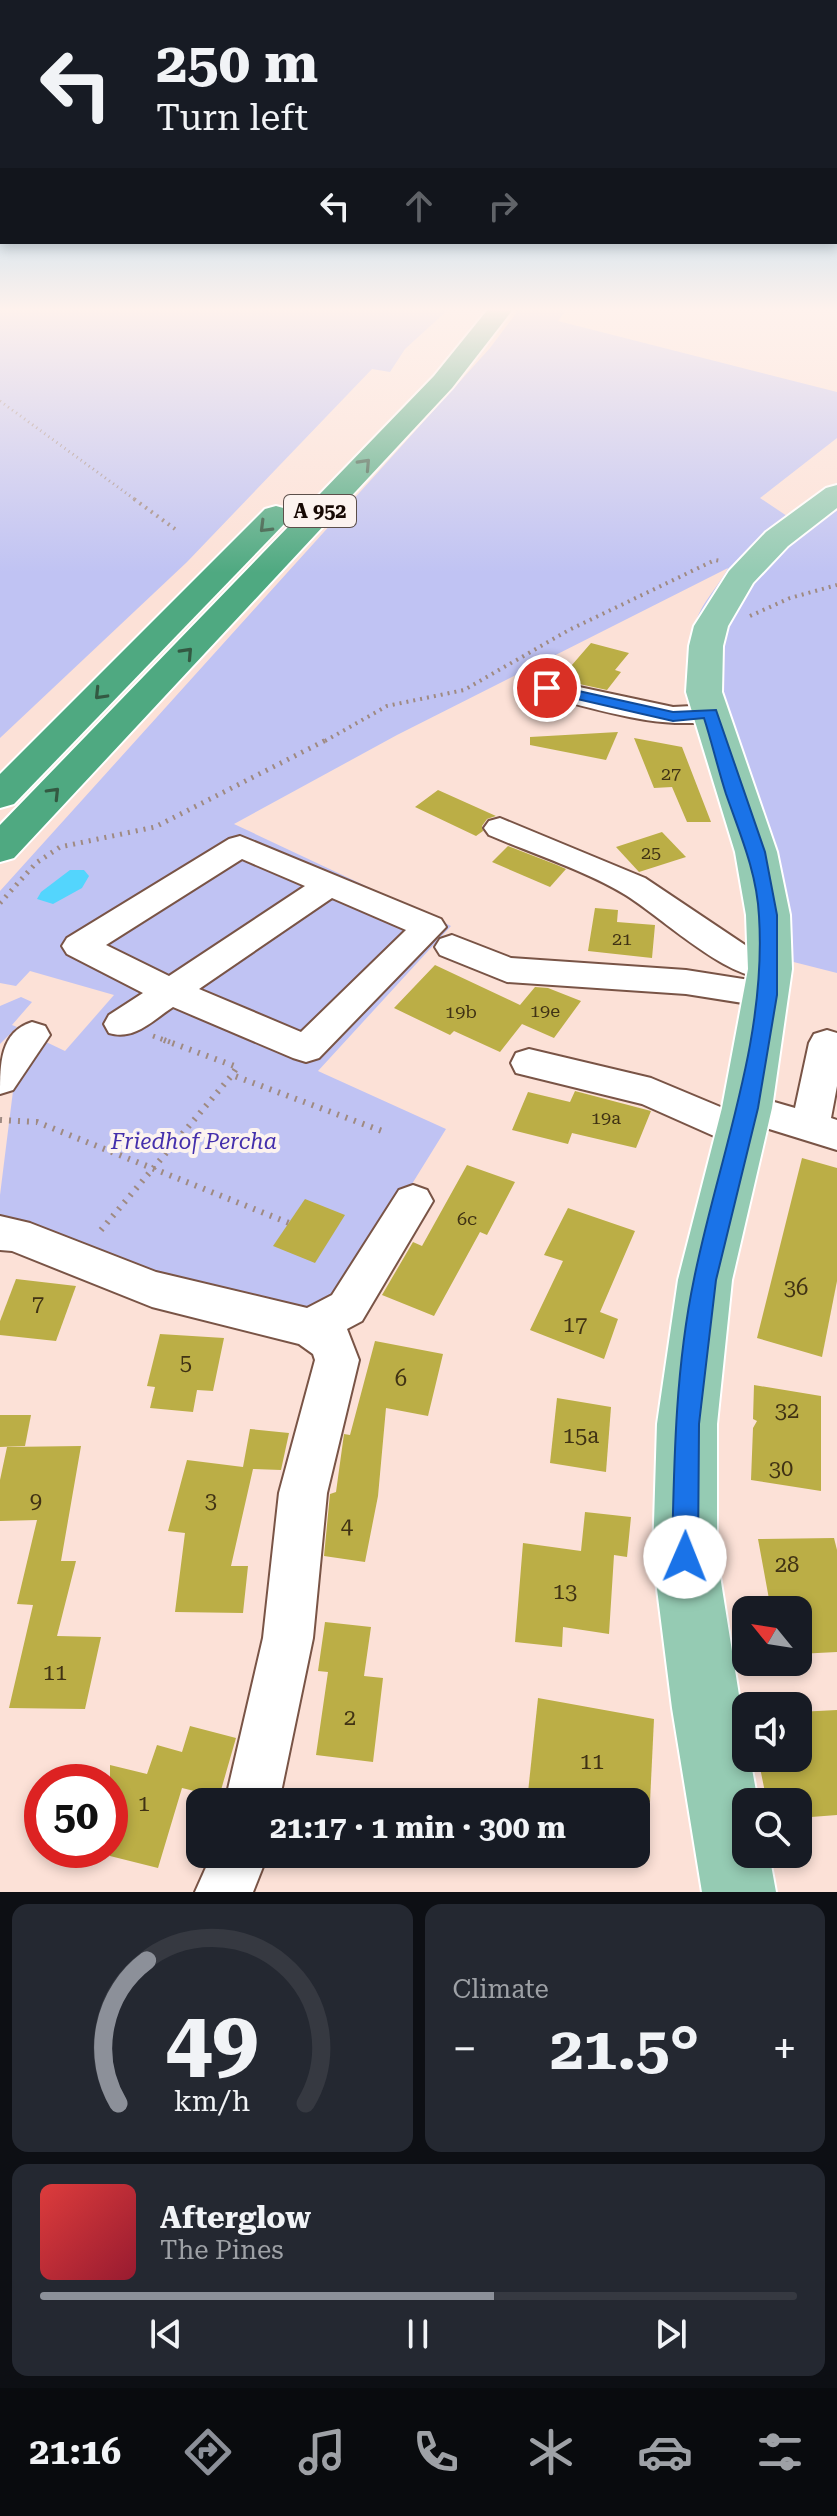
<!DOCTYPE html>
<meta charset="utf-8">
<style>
body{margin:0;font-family:"Roboto Serif",serif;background:#242831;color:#f1f3f6;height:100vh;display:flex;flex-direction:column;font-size:30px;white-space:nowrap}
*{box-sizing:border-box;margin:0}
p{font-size:26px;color:#9ea1a6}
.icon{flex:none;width:44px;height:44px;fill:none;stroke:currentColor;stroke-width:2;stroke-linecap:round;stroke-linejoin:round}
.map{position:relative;height:1892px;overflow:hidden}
.details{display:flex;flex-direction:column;gap:12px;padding:12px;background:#0d0f14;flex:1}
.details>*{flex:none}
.hud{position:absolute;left:0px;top:0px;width:838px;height:244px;box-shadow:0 4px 12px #0003;background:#171b24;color:#f1f3f6;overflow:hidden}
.needle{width:52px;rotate:300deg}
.controls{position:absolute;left:732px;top:1596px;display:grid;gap:16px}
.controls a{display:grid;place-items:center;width:80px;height:80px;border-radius:16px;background:#171b24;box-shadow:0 4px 12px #0003;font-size:40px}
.speed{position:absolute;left:24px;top:1764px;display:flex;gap:16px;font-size:40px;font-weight:700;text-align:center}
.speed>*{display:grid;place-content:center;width:104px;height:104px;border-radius:50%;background:#171b24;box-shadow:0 4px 12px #0003;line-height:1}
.speed .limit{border:12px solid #d22;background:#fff;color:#111}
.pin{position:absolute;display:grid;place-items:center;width:68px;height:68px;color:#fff;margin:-34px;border:4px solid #fff;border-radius:50%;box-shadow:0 2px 8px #0007}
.me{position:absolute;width:88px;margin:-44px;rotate:1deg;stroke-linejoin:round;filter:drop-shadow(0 0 6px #0008)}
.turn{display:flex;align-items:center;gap:28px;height:168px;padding:0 24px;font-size:36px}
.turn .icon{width:104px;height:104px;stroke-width:2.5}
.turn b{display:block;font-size:56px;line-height:68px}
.lanes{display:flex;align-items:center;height:76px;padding:0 24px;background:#0003;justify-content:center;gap:40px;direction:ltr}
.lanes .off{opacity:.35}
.big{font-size:60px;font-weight:700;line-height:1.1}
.details .widget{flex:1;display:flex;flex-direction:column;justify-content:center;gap:12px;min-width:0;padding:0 28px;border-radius:16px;background:#242831}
.details .dial{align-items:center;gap:0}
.dial svg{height:208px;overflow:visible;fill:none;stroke:#363941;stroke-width:7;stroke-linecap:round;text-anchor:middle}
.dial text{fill:#f1f3f6;stroke:none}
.song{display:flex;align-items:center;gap:24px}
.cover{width:96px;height:96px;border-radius:12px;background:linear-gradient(135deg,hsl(0 70% 55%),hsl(350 70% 35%))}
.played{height:8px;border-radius:4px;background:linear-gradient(90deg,#8c9099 60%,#363941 60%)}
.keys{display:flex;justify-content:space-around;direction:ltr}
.heat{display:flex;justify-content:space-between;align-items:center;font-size:44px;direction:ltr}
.details .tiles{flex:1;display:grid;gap:12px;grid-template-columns:1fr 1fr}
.widget:last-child{grid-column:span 2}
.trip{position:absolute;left:186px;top:1788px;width:464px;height:80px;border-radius:16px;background:#171b24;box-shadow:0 4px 12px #0003;font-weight:700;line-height:80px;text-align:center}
.tab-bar{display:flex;height:128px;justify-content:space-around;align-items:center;background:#090b0e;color:#9ea1a6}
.tab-bar .icon{width:56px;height:56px}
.tab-bar .current{color:#8c9099}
.tab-bar b{font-size:36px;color:#f1f3f6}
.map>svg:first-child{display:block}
.green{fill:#c0c3f3}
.water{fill:#53d5fd}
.building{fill:#bbae46}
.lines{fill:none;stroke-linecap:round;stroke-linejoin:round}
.minor-casing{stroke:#795446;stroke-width:4}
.major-casing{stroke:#fff;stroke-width:4}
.highway-casing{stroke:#fff;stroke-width:4}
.path-far3{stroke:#9f8a82;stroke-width:3;stroke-dasharray:1 4;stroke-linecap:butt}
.path-far2{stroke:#9f8a82;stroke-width:4;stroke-dasharray:2 5;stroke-linecap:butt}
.path-far1{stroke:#9f8a82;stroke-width:5;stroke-dasharray:2 6;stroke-linecap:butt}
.path{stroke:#9f8a82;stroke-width:6;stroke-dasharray:2 7;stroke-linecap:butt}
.minor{fill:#fff;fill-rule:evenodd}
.major{fill:#95cbb3;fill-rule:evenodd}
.highway{fill:#4fa981;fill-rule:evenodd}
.oneway{stroke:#335942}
.route{fill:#1a73e8;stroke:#114b97;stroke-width:2}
.labels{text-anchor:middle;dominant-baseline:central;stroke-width:8;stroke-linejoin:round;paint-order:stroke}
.number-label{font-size:18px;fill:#403214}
.shield{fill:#fcf3ef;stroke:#5c4f4a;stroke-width:2}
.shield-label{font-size:20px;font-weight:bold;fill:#170904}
.park-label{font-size:22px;font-style:italic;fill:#442fac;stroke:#fcf3ef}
.near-number-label{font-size:22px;fill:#403214}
</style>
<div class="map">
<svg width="837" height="1892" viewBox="0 0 837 1892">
<rect width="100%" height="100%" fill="#fce1d7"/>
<!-- green -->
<g class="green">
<polygon points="0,308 450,308 405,349 390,372 372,369 187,562 0,738"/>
<path d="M520,308H568L558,321L837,392V438L760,498L787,516L837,492V973L750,951C749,915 746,883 737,848C718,774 674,703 695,625C700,604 719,586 728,568L397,735L234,824L451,926L318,1071L446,1129L329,1318L157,1281L0,1219V1195L15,1075L44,1041L65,1051L114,995L30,971L16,986L0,983V891L490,348Z"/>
<polygon points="21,997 32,1002 12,1025 17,1027 0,1044 0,1006"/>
</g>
<!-- water -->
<polygon class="water" points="70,870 84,870 89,876 82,888 53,904 37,899 41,892"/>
<!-- building -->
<g class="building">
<polygon points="591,643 629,653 615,670 621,672 607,690 570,682 565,673"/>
<polygon points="618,732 606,760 530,745 530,737"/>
<polygon points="634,738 682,747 711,822 687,822 672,787 654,788"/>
<polygon points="438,790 496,816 487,819 482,826 483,831 476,836 415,807"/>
<polygon points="662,832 686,857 639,872 616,847"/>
<polygon points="508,846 557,865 566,869 550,887 492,862"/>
<polygon points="595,908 618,910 617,922 655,925 652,958 588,951"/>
<polygon points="435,965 520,1005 535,987 548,988 581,1001 554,1038 522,1024 500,1052 454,1031 450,1035 394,1008"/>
<polygon points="575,1091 651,1111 636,1148 572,1133 568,1144 512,1130 528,1092 570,1102"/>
<polygon points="802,1158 837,1168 837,1281 822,1357 757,1338"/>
<polygon points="467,1165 515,1182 487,1235 480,1232 434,1316 382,1295 413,1242 422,1246"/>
<polygon points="305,1199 345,1215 315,1263 273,1246"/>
<polygon points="568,1208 635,1231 600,1312 618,1319 604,1359 530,1330 563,1261 544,1255"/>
<polygon points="16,1279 76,1286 56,1341 0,1335 0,1321"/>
<polygon points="160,1334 224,1338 213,1391 197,1390 193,1412 150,1408 155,1387 147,1386"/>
<polygon points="375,1341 443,1354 428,1416 386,1408 378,1496 365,1562 324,1556 330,1494 336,1492 344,1434 350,1435"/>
<polygon points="754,1385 821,1396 821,1491 751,1480 753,1428 757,1421 753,1419"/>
<polygon points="557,1398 611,1407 606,1472 550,1463"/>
<polygon points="0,1415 31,1415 25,1446 0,1447"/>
<polygon points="250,1429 289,1433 281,1470 253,1469 231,1566 248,1566 243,1613 175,1612 185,1533 168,1531 187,1460 243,1467"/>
<polygon points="81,1446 61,1561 76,1561 57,1636 101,1637 85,1709 9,1708 33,1605 17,1604 37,1520 0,1521 0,1480 7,1447"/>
<polygon points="585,1512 631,1517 627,1557 614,1555 609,1634 563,1627 562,1647 515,1642 523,1543 581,1551"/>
<polygon points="834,1538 837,1550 837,1652 798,1654 798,1610 771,1610 758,1539"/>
<polygon points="325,1622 371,1627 364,1676 383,1678 373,1762 316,1755 328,1672 318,1671"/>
<polygon points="538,1698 654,1719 650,1802 527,1802"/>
<polygon points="837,1710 837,1815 798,1818 798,1802 767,1802 758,1758 798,1758 798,1712"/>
<polygon points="190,1726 236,1738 219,1797 182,1788 158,1868 110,1856 110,1765 147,1774 157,1745 182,1752"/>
</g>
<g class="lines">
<defs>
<g id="minor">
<path d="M553,673L563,675L567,681L565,684L673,707L711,705L721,707L725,713L721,719C665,733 593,708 537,694L533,688C539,679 543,675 553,673Z"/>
<path d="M500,818L645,878L757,953L782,961L787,969L782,977C736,991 663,917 624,894C586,871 531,853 489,835L484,828L489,821Z"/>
<path d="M240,836L441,919L446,927L319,1058L306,1062L293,1058L173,1007C153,1020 134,1041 109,1033L104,1024L109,1015L143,993L67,954L62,946L67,938L229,839ZM242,859L305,886L169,976L106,945ZM332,898L406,930L301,1032L199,989Z"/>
<polygon points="452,935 511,958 686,970 768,983 780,986 786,995 780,1004 768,1007 686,994 507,982 440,955 435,947 440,939"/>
<path d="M32,1022L45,1026L50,1035L13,1090L0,1094C0,1064 0,1032 32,1022Z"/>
<polygon points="827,1030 837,1033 837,1086 831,1118 837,1120 837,1150 756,1125 760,1133 755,1144 741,1148 642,1104 516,1073 511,1063 516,1053 529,1049 651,1078 730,1111 728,1108 734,1098 747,1094 795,1108 809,1043 814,1034"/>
<polygon points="413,1185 427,1190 433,1201 362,1321 347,1329 359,1360 327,1493 313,1638 279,1802 225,1802 263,1638 279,1493 315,1360 313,1354 299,1344 152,1307 12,1251 0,1250 0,1216 30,1223 156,1272 307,1308 332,1295 399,1190"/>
<polygon points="212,1854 268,1854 253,1892 195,1892"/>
</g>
<polygon id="major" points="837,485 837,508 788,546 753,583 728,626 723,646 722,692 777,852 790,915 792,969 772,1108 732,1280 717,1424 717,1557 746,1739 746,1758 750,1758 758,1802 746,1802 746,1854 769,1854 776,1892 702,1892 672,1708 653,1557 657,1424 678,1280 722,1108 748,969 746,915 735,852 686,692 689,646 694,626 729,571 766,532 826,488"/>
<g id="highway">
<polygon points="489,308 514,308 452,388 14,858 0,862 0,825 434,376"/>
<polygon points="276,506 287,509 291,515 287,521 14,804 0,808 0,774 265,509"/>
</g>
</defs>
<!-- minor casing -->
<use href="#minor" class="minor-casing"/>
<!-- major casing -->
<use href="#major" class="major-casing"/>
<!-- highway casing -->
<use href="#highway" class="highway-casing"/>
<!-- path-far3 -->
<polyline class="path-far3" points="0,401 137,501"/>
<!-- path-far2 -->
<g class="path-far2">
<polyline points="134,499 175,529"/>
<polyline points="750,616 790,598 837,585"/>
<polyline points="325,741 387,706 464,690 569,630 715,560 721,561"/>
</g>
<!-- path-far1 -->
<g class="path-far1">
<polyline points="0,903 36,863 60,847 155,827 328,739"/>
<polyline points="153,1036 170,1042"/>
</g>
<!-- path -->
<g class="path">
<polyline points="164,1040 237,1067 232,1075"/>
<polyline points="0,1120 37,1122 289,1223"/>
<polyline points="101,1230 232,1075 382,1131"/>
</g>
<!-- minor -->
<use href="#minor" class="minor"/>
<!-- major -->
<use href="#major" class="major"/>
<!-- highway -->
<use href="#highway" class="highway"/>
</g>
<!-- one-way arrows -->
<defs><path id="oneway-chevron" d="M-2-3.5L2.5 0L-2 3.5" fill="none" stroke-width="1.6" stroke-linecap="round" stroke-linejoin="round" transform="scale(2)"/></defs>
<g class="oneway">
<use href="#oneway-chevron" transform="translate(365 464) rotate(-47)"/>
<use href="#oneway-chevron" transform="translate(265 527) rotate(135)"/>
<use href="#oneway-chevron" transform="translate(187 653) rotate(-47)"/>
<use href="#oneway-chevron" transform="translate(100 694) rotate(134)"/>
<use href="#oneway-chevron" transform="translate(54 793) rotate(-46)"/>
</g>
<!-- sky -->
<linearGradient id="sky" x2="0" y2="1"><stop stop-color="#6cc1f0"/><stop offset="0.54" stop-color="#fef2ed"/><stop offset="1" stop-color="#fef2ed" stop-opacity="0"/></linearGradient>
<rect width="837" height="573" fill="url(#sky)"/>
<!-- route -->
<path class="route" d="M547,684L673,712L716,710L765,852L777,915V995L758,1108L716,1280L699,1424L698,1557L694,1566L685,1570L676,1566L672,1557C674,1464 675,1370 694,1279C718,1159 767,1041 759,916C757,873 740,834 726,794C718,769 712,743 704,718L673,721L542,691V685Z"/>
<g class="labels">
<!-- number labels -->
<g class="number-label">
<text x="671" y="773">27</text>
<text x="651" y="852">25</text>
<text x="622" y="938">21</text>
<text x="545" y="1010">19e</text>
<text x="461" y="1011">19b</text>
<text x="606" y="1117">19a</text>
<text x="467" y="1218">6c</text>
</g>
<!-- shield labels -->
<rect class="shield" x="284" y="495" width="72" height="32" rx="6"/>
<g class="shield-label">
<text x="320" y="511">A 952</text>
</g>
<!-- park labels -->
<g class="park-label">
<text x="194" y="1141">Friedhof Percha</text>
</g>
<!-- near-number labels -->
<g class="near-number-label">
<text x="796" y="1287">36</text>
<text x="38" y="1303">7</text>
<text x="575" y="1324">17</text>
<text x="186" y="1362">5</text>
<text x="401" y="1378">6</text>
<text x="787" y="1410">32</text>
<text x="581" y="1435">15a</text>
<text x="781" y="1468">30</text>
<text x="36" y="1500">9</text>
<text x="211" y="1500">3</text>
<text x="347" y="1526">4</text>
<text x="787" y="1564">28</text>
<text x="565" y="1591">13</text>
<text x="55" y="1672">11</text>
<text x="350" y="1717">2</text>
<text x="592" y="1761">11</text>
<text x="144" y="1803">1</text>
</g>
</g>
</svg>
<div class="controls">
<a><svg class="needle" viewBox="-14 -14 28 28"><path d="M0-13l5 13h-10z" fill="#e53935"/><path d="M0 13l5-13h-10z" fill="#9ea1a6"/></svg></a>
<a><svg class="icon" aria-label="sound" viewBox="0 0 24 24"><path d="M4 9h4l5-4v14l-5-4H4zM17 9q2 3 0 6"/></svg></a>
<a><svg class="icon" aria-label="search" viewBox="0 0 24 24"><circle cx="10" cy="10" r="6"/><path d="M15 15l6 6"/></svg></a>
</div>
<div class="speed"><div class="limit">50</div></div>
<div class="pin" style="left:547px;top:688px;background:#d93025"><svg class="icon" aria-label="arrive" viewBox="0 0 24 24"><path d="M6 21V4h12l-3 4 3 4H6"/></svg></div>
<svg class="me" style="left:685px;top:1557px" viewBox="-20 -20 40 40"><circle r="19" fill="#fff"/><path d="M0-13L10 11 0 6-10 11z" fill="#1a73e8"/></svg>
<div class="trip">21:17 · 1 min · 300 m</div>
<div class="hud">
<div class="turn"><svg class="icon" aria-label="left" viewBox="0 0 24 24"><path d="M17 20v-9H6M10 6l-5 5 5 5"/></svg><div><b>250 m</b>Turn left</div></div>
<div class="lanes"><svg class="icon" aria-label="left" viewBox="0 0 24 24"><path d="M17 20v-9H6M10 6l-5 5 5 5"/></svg><svg class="icon off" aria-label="ahead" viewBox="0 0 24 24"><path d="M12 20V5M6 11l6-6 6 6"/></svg><svg class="icon off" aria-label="right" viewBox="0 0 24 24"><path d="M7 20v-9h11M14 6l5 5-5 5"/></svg></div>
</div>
</div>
<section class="details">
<div class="tiles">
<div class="widget dial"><svg viewBox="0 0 100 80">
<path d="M14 69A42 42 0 1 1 86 69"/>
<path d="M14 69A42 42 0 0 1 25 14" stroke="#8c9099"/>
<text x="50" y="56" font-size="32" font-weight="700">49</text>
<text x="50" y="72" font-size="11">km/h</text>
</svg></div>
<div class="widget"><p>Climate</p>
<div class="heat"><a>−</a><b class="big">21.5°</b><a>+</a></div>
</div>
<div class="widget">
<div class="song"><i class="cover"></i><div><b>Afterglow</b><p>The Pines</p></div></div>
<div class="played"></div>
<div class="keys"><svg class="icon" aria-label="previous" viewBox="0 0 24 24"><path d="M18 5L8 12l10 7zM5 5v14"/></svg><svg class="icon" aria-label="pause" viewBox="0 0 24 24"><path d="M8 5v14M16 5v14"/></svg><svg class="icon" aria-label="next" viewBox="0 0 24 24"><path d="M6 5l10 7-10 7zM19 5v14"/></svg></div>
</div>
</div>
</section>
<nav class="tab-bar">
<b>21:16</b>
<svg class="icon current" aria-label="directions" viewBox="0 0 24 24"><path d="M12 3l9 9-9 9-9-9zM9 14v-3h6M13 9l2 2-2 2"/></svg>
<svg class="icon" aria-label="music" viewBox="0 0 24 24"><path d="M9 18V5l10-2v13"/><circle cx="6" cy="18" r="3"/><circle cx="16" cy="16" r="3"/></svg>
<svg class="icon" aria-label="phone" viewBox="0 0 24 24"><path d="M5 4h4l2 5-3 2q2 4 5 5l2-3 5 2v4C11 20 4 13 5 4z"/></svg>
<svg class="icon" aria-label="climate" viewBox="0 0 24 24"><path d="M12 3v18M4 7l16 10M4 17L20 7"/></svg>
<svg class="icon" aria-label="car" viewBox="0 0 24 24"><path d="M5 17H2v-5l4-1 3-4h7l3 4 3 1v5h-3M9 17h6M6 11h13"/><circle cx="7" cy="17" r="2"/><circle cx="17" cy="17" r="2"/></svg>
<svg class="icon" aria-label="filters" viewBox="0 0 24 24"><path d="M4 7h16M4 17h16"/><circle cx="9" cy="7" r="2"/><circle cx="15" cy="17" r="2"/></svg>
</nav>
